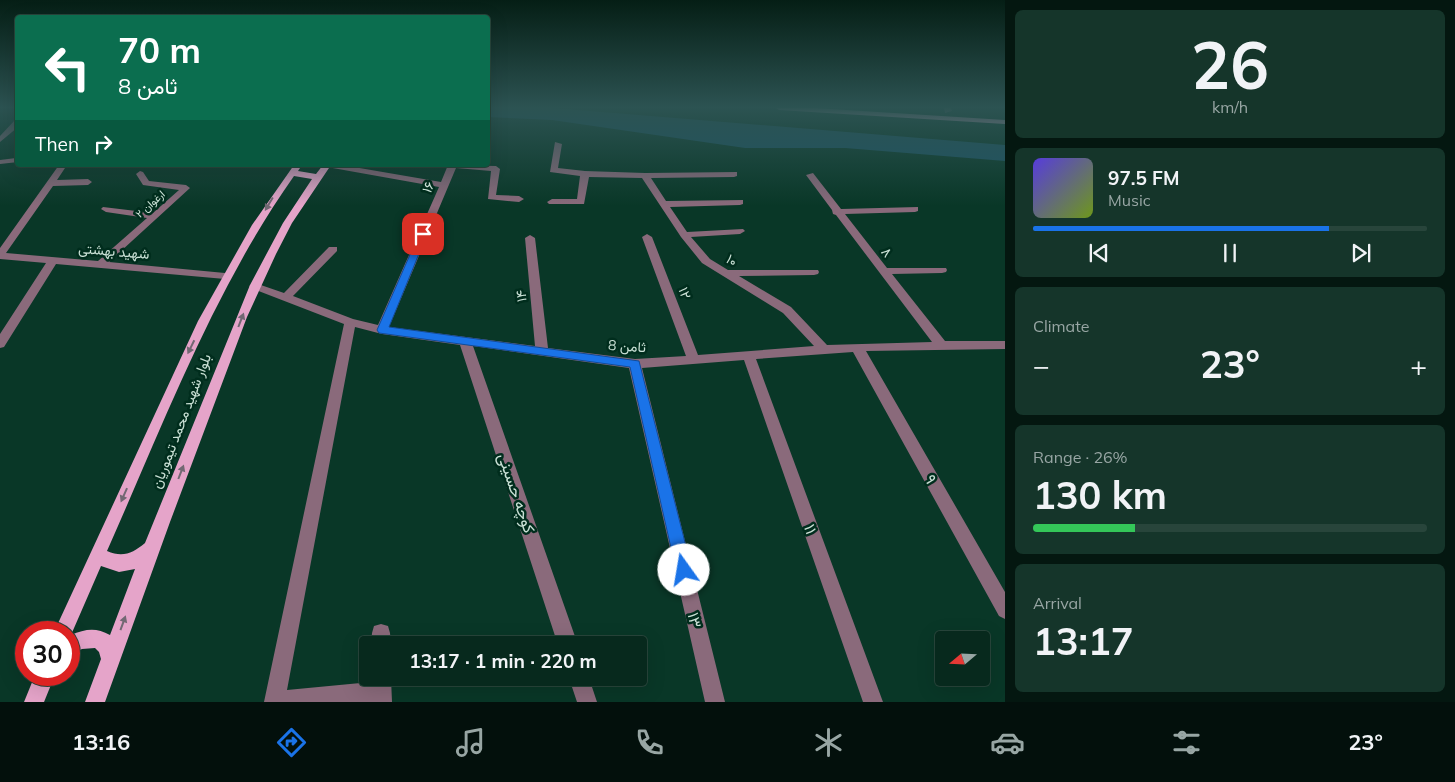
<!DOCTYPE html>
<meta charset="utf-8">
<style>
body{margin:0;font-family:Mulish,Vazirmatn,sans-serif;background:#15352a;color:#f1f3f6;height:100vh;display:flex;flex-direction:column;font-size:19px;white-space:nowrap}
*{box-sizing:border-box;margin:0}
p{font-size:16px;color:#98a6a4}
.icon{flex:none;width:28px;height:28px;fill:none;stroke:currentColor;stroke-width:2;stroke-linecap:round;stroke-linejoin:round}
.map{position:relative;flex:1;overflow:hidden}
.panel{display:flex;flex-direction:column;gap:10px;padding:10px;background:#041710;width:450px}
.panel>*{flex:none}
.hud{position:absolute;left:15px;top:15px;width:475px;height:152px;border-radius:5px;box-shadow:0 5px 20px #0002,0 0 0 1px #28453b;background:#0b6e4f;color:#fff;overflow:hidden}
.needle{width:32px;rotate:251deg}
.buttons{position:absolute;left:935px;top:631px;display:grid;gap:10px}
.buttons a{display:grid;place-items:center;width:55px;height:55px;border-radius:5px;background:#07291d;box-shadow:0 5px 20px #0002,0 0 0 1px #28453b;font-size:25px}
.speed{position:absolute;left:15px;top:621px;display:flex;gap:10px;font-size:25px;font-weight:700;text-align:center}
.speed>*{display:grid;place-content:center;width:65px;height:65px;border-radius:50%;background:#07291d;box-shadow:0 5px 20px #0002,0 0 0 1px #28453b;line-height:1}
.speed .limit{border:8px solid #d22;background:#fff;color:#111}
.pin{position:absolute;display:grid;place-items:center;width:42px;height:42px;color:#fff;margin:-21px;border-radius:10px;box-shadow:0 2px 8px #0006}
.me{position:absolute;width:55px;margin:-28px;rotate:347deg;stroke-linejoin:round;filter:drop-shadow(0 0 4px #0008)}
.turn{display:flex;align-items:center;gap:18px;height:105px;padding:0 20px;font-size:22px}
.turn .icon{width:65px;height:65px;stroke-width:2.5}
.turn b{display:block;font-size:35px;line-height:42px}
.then{display:flex;align-items:center;height:48px;padding:0 20px;background:#0003;gap:10px;font-size:19px}
.big{font-size:38px;font-weight:700;line-height:1.1}
.panel .widget{flex:1;display:flex;flex-direction:column;justify-content:center;gap:8px;min-width:0;padding:0 18px;border-radius:8px;background:#15352a}
.panel .dial{align-items:center;gap:0}
.dial b{font-size:65px;line-height:1}
.song{display:flex;align-items:center;gap:15px}
.cover{width:60px;height:60px;border-radius:8px;background:linear-gradient(135deg,hsl(250 70% 55%),hsl(80 70% 35%))}
.played{height:5px;border-radius:2px;background:linear-gradient(90deg,#1a73e8 75%,#28453b 75%)}
.keys{display:flex;justify-content:space-around;direction:ltr}
.heat{display:flex;justify-content:space-between;align-items:center;font-size:28px;direction:ltr}
.charge{height:8px;border-radius:4px;background:linear-gradient(90deg,#34c759 26%,#28453b 0)}
.trip{position:absolute;left:359px;top:636px;width:288px;height:50px;border-radius:5px;background:#07291d;box-shadow:0 5px 20px #0002,0 0 0 1px #28453b;font-weight:700;line-height:50px;text-align:center}
.tabs{display:flex;height:80px;justify-content:space-around;align-items:center;background:#03100c;color:#98a6a4}
.tabs .icon{width:35px;height:35px}
.tabs .active{color:#1a73e8}
.tabs b{font-size:22px;color:#f1f3f6}
main{display:flex;flex:1;min-height:0}
.map>svg:first-child{display:block}
.water{fill:#1d5365}
.lines{fill:none;stroke-linecap:round;stroke-linejoin:round}
.minor{fill:#8a6a7b;fill-rule:evenodd}
.major{fill:#e5a4c9;fill-rule:evenodd}
.oneway{fill:#726873}
.route{fill:#1a73e8;stroke:#114b97}
.labels{text-anchor:middle;dominant-baseline:central;stroke-width:5;stroke-linejoin:round;paint-order:stroke}
.far-street-label{font-size:11px;fill:#cbe2d7;stroke:#002d1d}
.street-label{font-size:14px;fill:#cbe2d7;stroke:#002d1d}
.near-street-label{font-size:16px;fill:#cbe2d7;stroke:#002d1d}
</style>
<main>
<div class="map">
<svg width="1005" height="702" viewBox="0 0 1005 702">
<rect width="100%" height="100%" fill="#093727"/>
<!-- water -->
<polygon class="water" points="488,108 553,108 1005,145 1005,161 845,148 745,148 552,120 488,117"/>
<g class="lines">
<!-- minor -->
<g class="minor">
<polygon points="944,108 951,108 952,111 945,113"/>
<polygon points="15,120 18,120 18,127 0,142 0,136"/>
<polygon points="555,142 562,144 558,168 585,171 645,173 737,172 737,176 734,177 651,178 666,201 743,200 743,204 740,205 670,207 687,232 743,229 745,231 740,234 691,237 710,259 728,270 818,270 819,272 818,274 814,275 739,276 791,307 827,345 932,342 836,215 833,214 832,210 806,175 813,173 841,209 918,207 918,211 915,212 845,214 887,268 946,268 947,270 946,272 942,273 892,274 945,341 1005,341 1005,349 866,351 1005,592 1005,619 999,616 853,352 756,359 883,702 863,702 744,360 642,368 725,702 705,702 629,368 473,346 578,645 558,645 460,345 382,334 355,327 287,690 371,682 371,678 391,678 392,702 264,702 344,324 251,288 249,286 255,283 284,293 329,247 337,247 337,251 293,296 353,319 378,325 439,187 327,167 323,165 342,165 441,182 448,165 496,166 500,169 496,195 519,196 524,199 519,202 488,199 491,171 456,168 389,327 535,346 525,238 530,235 535,238 548,348 635,359 686,356 642,237 647,234 652,237 698,355 814,346 783,313 702,263 681,237 642,178 589,177 584,204 549,204 547,202 552,199 577,199 580,176 550,172"/>
<polygon points="16,158 18,162 0,164 0,160"/>
<polygon points="59,165 67,165 57,180 88,179 92,182 88,185 53,186 6,253 98,261 147,218 106,212 101,209 103,207 153,213 179,190 143,185 136,174 140,171 143,172 149,181 186,185 190,188 109,262 225,273 230,276 225,279 56,264 4,347 0,348 0,334 46,263 0,259 0,248"/>
<polygon points="381,624 388,626 390,633 391,645 371,645 372,633 374,626"/>
<polygon points="569,678 589,678 597,702 577,702"/>
</g>
<!-- major -->
<g class="major">
<polygon points="776,108 815,108 1005,120 1005,124 779,110"/>
<path d="M294,165H302L298,171L316,174L323,165H331L292,223L276,254L247,317L170,522L105,702H85L101,659L99,652L95,648L82,649L69,655V632H54L198,321L252,225ZM294,176L312,179L283,223L250,285L145,543C133,553 123,558 107,551C163,425 214,289 294,176ZM101,566L119,572L135,569L110,635C96,627 85,629 71,635Z"/>
<polygon points="35,675 55,675 44,702 24,702"/>
</g>
</g>
<!-- one-way arrows -->
<defs><path id="oneway-solid" d="M-6-.8H1V-3.2L6.5 0L1 3.2V.8H-6Z" transform="scale(1.25)"/></defs>
<g class="oneway">
<use href="#oneway-solid" transform="translate(269 204) rotate(121)"/>
<use href="#oneway-solid" transform="translate(241 320) rotate(-69)"/>
<use href="#oneway-solid" transform="translate(191 347) rotate(116)"/>
<use href="#oneway-solid" transform="translate(181 472) rotate(-69)"/>
<use href="#oneway-solid" transform="translate(124 495) rotate(114)"/>
<use href="#oneway-solid" transform="translate(123 623) rotate(-70)"/>
</g>
<!-- sky -->
<linearGradient id="sky" x2="0" y2="1"><stop stop-color="#051e15"/><stop offset="0.52" stop-color="#2c5352"/><stop offset="1" stop-color="#2c5352" stop-opacity="0"/></linearGradient>
<rect width="1005" height="206" fill="url(#sky)"/>
<!-- route -->
<polygon class="route" points="423,231 427,234 389,327 639,361 692,570 689,576 684,578 678,576 676,570 630,367 379,333 377,330 419,234"/>
<g class="labels">
<!-- far-street labels -->
<g class="far-street-label">
<text transform="translate(150 204) rotate(-42)">ارغوان ۲</text>
</g>
<!-- street labels -->
<g class="street-label">
<text transform="translate(428 187) rotate(-67)">۱۶</text>
<text transform="translate(114 251) rotate(5)">شهید بهشتی</text>
<text transform="translate(887 252) rotate(51)">۸</text>
<text transform="translate(732 260) rotate(33)">۱۰</text>
<text transform="translate(685 293) rotate(70)">۱۲</text>
<text transform="translate(521 296) rotate(-96)">۱۴</text>
<text transform="translate(627 346) rotate(4)">ثامن 8</text>
<text transform="translate(181 421) rotate(-69)">بلوار شهید محمد تیموریان</text>
</g>
<!-- near-street labels -->
<g class="near-street-label">
<text transform="translate(931 479) rotate(61)">۹</text>
<text transform="translate(517 493) rotate(71)">کوچه حسینی</text>
<text transform="translate(811 529) rotate(70)">۱۱</text>
<text transform="translate(695 620) rotate(77)">۱۳</text>
</g>
</g>
</svg>
<div class="buttons">
<a><svg class="needle" viewBox="-14 -14 28 28"><path d="M0-13l5 13h-10z" fill="#e53935"/><path d="M0 13l5-13h-10z" fill="#98a6a4"/></svg></a>
</div>
<div class="speed"><div class="limit">30</div></div>
<div class="pin" style="left:423px;top:234px;background:#d93025"><svg class="icon" aria-label="arrive" viewBox="0 0 24 24"><path d="M6 21V4h12l-3 4 3 4H6"/></svg></div>
<svg class="me" style="left:684px;top:570px" viewBox="-20 -20 40 40"><circle r="19" fill="#fff"/><path d="M0-13L10 11 0 6-10 11z" fill="#1a73e8"/></svg>
<div class="trip">13:17 · 1 min · 220 m</div>
<div class="hud">
<div class="turn"><svg class="icon" aria-label="left" viewBox="0 0 24 24"><path d="M17 20v-9H6M10 6l-5 5 5 5"/></svg><div><b>70 m</b>ثامن 8</div></div>
<div class="then">Then<svg class="icon" aria-label="right" viewBox="0 0 24 24"><path d="M7 20v-9h11M14 6l5 5-5 5"/></svg></div>
</div>
</div>
<section class="panel">
<div class="widget dial"><b>26</b><p>km/h</p></div>
<div class="widget">
<div class="song"><i class="cover"></i><div><b>97.5 FM</b><p>Music</p></div></div>
<div class="played"></div>
<div class="keys"><svg class="icon" aria-label="previous" viewBox="0 0 24 24"><path d="M18 5L8 12l10 7zM5 5v14"/></svg><svg class="icon" aria-label="pause" viewBox="0 0 24 24"><path d="M8 5v14M16 5v14"/></svg><svg class="icon" aria-label="next" viewBox="0 0 24 24"><path d="M6 5l10 7-10 7zM19 5v14"/></svg></div>
</div>
<div class="widget"><p>Climate</p>
<div class="heat"><a>−</a><b class="big">23°</b><a>+</a></div>
</div>
<div class="widget"><p>Range · 26%</p><b class="big">130 km</b><div class="charge"></div></div>
<div class="widget"><p>Arrival</p><b class="big">13:17</b></div>
</section>
</main>
<nav class="tabs">
<b>13:16</b>
<svg class="icon active" aria-label="directions" viewBox="0 0 24 24"><path d="M12 3l9 9-9 9-9-9zM9 14v-3h6M13 9l2 2-2 2"/></svg>
<svg class="icon" aria-label="music" viewBox="0 0 24 24"><path d="M9 18V5l10-2v13"/><circle cx="6" cy="18" r="3"/><circle cx="16" cy="16" r="3"/></svg>
<svg class="icon" aria-label="phone" viewBox="0 0 24 24"><path d="M5 4h4l2 5-3 2q2 4 5 5l2-3 5 2v4C11 20 4 13 5 4z"/></svg>
<svg class="icon" aria-label="climate" viewBox="0 0 24 24"><path d="M12 3v18M4 7l16 10M4 17L20 7"/></svg>
<svg class="icon" aria-label="car" viewBox="0 0 24 24"><path d="M5 17H2v-5l4-1 3-4h7l3 4 3 1v5h-3M9 17h6M6 11h13"/><circle cx="7" cy="17" r="2"/><circle cx="17" cy="17" r="2"/></svg>
<svg class="icon" aria-label="filters" viewBox="0 0 24 24"><path d="M4 7h16M4 17h16"/><circle cx="9" cy="7" r="2"/><circle cx="15" cy="17" r="2"/></svg>
<b>23°</b>
</nav>
